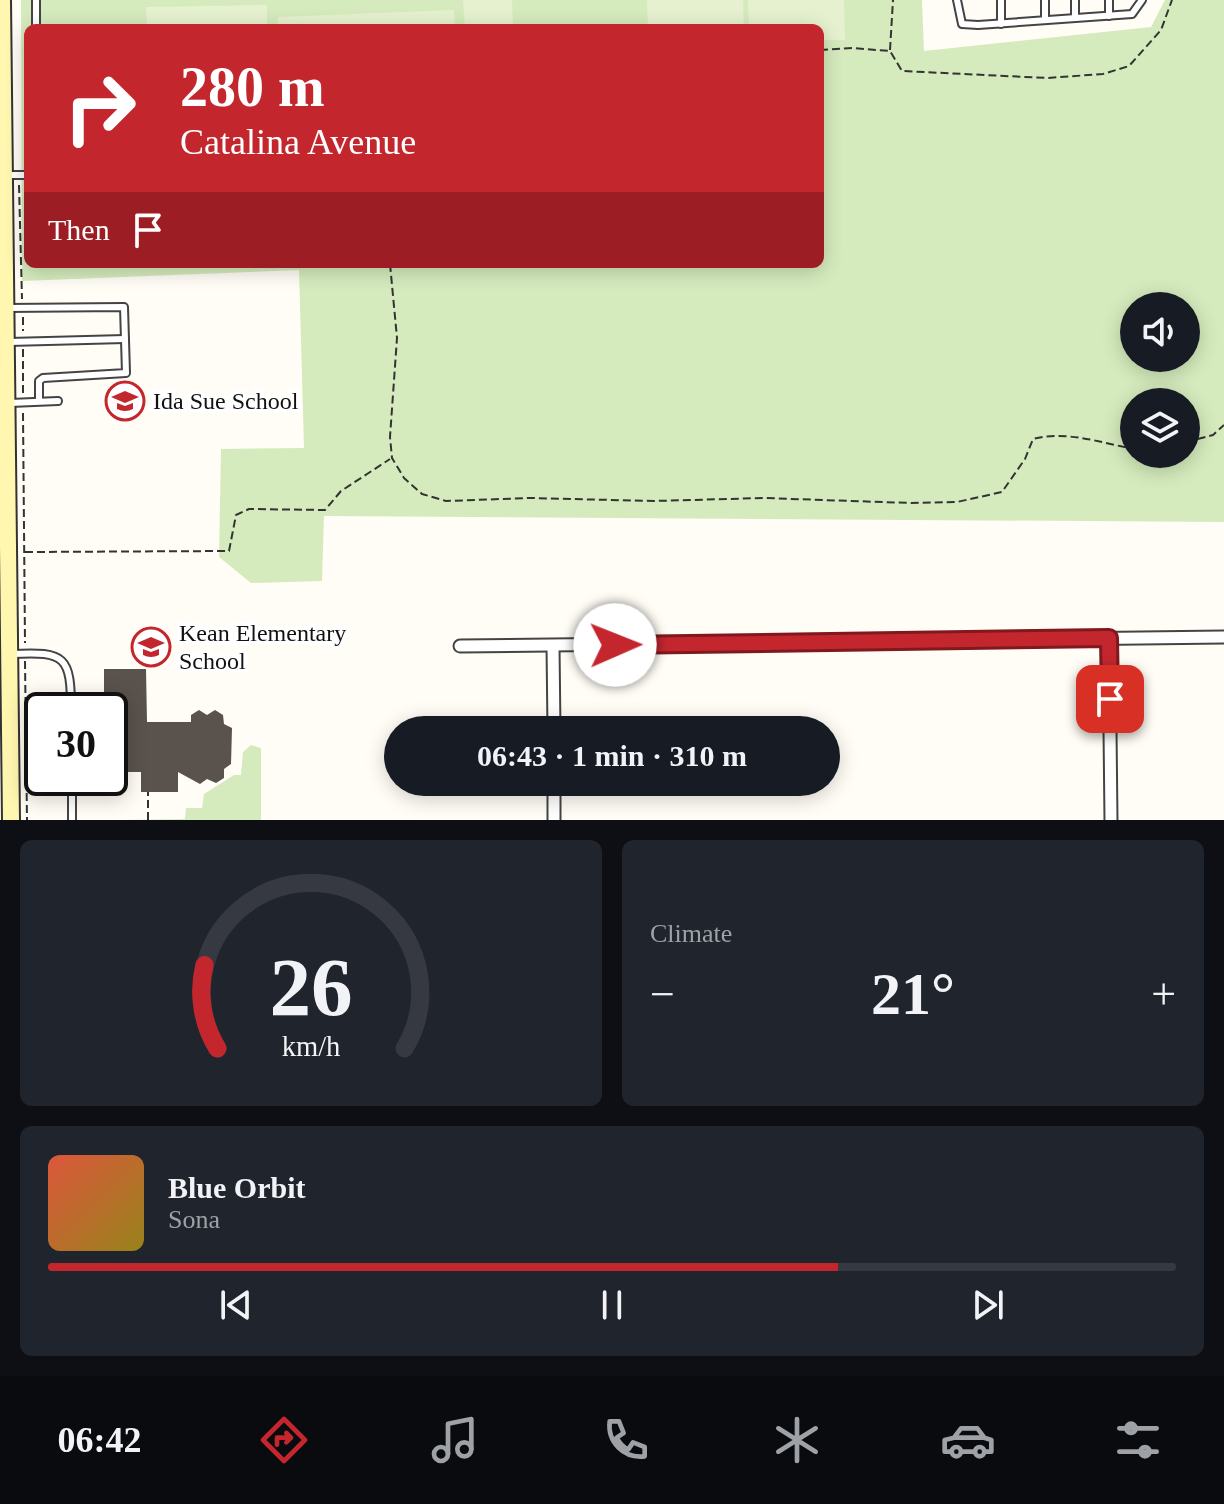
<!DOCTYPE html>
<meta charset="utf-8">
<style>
body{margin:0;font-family:"Times New Roman",serif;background:#20242c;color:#f1f3f6;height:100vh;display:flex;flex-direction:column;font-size:30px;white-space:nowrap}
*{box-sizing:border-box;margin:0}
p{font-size:26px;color:#9ea1a6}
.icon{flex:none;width:44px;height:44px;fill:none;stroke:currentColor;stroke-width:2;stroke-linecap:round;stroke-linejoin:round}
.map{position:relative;height:820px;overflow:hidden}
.panel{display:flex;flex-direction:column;gap:20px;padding:20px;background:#0d0f14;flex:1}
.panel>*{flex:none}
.guide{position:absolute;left:24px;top:24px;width:800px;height:244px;border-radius:12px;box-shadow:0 4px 20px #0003;background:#c4262e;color:#fff;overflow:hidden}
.buttons{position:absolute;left:1120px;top:292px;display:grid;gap:16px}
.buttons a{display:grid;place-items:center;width:80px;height:80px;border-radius:50%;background:#171b24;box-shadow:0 4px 20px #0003;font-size:40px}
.speed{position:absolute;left:24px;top:692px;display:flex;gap:16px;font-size:40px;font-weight:700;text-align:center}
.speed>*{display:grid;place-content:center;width:104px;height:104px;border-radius:50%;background:#171b24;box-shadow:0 4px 20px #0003;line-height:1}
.speed .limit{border:4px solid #111;border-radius:12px;background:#fff;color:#111}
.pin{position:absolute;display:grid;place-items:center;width:68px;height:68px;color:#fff;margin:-34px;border-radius:16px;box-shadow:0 4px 12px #0006}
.me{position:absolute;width:88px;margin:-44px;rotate:89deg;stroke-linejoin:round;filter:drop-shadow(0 0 6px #0008)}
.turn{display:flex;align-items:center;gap:28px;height:168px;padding:0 24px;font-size:36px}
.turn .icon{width:104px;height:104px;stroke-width:2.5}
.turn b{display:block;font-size:56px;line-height:68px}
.then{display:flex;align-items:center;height:76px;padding:0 24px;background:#0003;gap:16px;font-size:30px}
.big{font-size:60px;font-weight:800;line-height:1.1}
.panel .widget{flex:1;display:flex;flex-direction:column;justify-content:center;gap:12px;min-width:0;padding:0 28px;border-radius:12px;background:#20242c}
.panel .dial{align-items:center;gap:0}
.dial svg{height:208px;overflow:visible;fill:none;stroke:#363941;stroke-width:7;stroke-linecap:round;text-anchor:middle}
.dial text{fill:#f1f3f6;stroke:none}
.song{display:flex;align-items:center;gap:24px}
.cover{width:96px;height:96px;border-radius:12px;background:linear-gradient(135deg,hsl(10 70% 55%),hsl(50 70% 35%))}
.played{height:8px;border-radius:4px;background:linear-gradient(90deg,#c4262e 70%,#363941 70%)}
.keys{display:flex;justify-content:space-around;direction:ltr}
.heat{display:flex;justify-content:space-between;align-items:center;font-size:44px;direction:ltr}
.panel .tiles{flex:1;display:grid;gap:20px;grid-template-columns:1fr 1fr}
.widget:last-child{grid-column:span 2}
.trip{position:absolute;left:384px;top:716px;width:456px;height:80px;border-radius:40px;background:#171b24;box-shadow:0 4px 20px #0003;font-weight:800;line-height:80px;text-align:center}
.menu{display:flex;height:128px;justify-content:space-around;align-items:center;background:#090b0e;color:#9ea1a6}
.menu .icon{width:56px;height:56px}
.menu .selected{color:#c4262e}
.menu b{font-size:36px;color:#f1f3f6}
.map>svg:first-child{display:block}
.green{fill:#d5ebbd;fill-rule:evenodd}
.pitch{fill:#e6f2cf}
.building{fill:#5a524d}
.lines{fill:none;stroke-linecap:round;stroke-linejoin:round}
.lane-casing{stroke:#444;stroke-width:10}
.street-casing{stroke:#444;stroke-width:15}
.secondary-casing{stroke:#333;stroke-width:20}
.path{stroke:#333;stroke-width:2;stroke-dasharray:8 4;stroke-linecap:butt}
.lane{stroke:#fff;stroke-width:6}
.street{stroke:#fff;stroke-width:11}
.secondary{stroke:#fff6b0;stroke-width:16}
.route-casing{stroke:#7f191e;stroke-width:20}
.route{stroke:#c4262e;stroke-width:14}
.labels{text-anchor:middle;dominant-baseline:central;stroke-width:8;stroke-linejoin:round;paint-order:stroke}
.poi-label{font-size:24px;fill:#111;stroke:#fff;text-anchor:start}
</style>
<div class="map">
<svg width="1224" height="820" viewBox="0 0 1224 820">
<rect width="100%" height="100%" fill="#fffdf5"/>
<!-- green -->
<g class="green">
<path d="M21,0H922L924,51L1151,27L1165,0H1224V522L324,516L322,581L251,583L219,557L221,449L304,448L299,270L22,281ZM28,28H820V264H28ZM1134,306H1186V358H1134ZM1134,402H1186V454H1134Z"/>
<polygon points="251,745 261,748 261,820 122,820 185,819 186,808 202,808 204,794 234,775 241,775 243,752"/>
</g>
<!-- pitch -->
<g class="pitch">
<polygon points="463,0 512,0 513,28 465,28"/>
<polygon points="647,0 743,0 744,28 648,28"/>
<polygon points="748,0 844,0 845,40 820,40 820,28 749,28"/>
<polygon points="267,5 267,28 147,28 146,7"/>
<polygon points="454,10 455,28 278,28 278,17"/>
</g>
<!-- building -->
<polygon class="building" points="104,669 146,669 147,722 191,722 191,715 199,710 207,715 215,710 223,715 224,724 232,728 231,764 224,769 224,778 216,783 207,779 200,784 178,772 178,792 141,792 141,772 120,772 120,756 110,756 110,710 104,710"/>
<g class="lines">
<defs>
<g id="lane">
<polyline points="36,0 36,28"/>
<polyline points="957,0 962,24 978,25 1132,14 1142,0"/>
<polyline points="1001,0 1001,24"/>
<polyline points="1045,0 1045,20"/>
<polyline points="1075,0 1075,18"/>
<polyline points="1109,16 1109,0"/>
<polyline points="7,175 28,175"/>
<polyline points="6,308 124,307 126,373 43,378 39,381 39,401"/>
<polyline points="9,342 125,339"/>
<polyline points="10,403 58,401"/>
<path d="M12,654C66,651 71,657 71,710"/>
<polyline points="72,820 72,778"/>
</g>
<g id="street">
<polyline points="1109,638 1111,820"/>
<polyline points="460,646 1224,637"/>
<polyline points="553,646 554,730"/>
<polyline points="554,782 554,820"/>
</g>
<polyline id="secondary" points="2,0 11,820"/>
</defs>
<!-- lane casing -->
<use href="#lane" class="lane-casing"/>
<!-- street casing -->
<use href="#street" class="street-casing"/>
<!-- secondary casing -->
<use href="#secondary" class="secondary-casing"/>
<!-- path -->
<g class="path">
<polyline points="820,50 852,48 890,51 902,71 1047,78 1103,74 1129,66 1161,30 1172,0"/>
<polyline points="890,50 893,0"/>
<polyline points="19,185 22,299"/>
<path d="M390,264L397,338L390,437L392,458L404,478L422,494L446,501L530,498L654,501L764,498L911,503L957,502L1002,492L1025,459L1033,439C1065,430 1102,443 1134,449"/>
<polyline points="23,317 23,331"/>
<polyline points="23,349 23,395"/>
<polyline points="23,413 25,643"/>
<polyline points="1186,442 1213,435 1224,425"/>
<polyline points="25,552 229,551 236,515 249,509 325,510 341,491 390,459"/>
<polyline points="25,661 27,820"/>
<polyline points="148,820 148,792"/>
</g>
<!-- lane -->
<use href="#lane" class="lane"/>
<!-- street -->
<use href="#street" class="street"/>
<!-- secondary -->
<use href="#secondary" class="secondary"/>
</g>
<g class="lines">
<defs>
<polyline id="route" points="615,645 1109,638 1110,699"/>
</defs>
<!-- route casing -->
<use href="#route" class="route-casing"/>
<!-- route -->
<use href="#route" class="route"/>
</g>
<!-- icons -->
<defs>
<symbol id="school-ring" viewBox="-11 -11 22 22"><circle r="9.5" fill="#fff" stroke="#c4262e" stroke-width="1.5"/><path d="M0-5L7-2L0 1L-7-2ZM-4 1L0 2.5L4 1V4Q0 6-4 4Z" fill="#c4262e"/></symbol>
</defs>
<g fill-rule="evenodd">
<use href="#school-ring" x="103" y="379" width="44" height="44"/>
<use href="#school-ring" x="129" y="625" width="44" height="44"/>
</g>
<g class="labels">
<!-- poi labels -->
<g class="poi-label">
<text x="153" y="401">Ida Sue School</text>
<text x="179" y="633">Kean Elementary<tspan x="179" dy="28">School</tspan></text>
</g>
</g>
</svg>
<div class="buttons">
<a><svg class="icon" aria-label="sound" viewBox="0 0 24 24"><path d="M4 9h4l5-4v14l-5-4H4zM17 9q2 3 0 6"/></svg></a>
<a><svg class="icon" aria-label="layers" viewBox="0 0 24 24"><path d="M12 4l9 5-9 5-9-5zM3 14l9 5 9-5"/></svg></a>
</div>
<div class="speed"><div class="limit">30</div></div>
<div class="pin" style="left:1110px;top:699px;background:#d93025"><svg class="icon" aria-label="arrive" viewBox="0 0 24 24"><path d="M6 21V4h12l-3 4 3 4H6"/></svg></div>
<svg class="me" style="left:615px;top:645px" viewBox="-20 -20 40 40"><circle r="19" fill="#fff"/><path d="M0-13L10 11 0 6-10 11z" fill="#c4262e"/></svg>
<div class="trip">06:43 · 1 min · 310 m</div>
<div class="guide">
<div class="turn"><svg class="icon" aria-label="right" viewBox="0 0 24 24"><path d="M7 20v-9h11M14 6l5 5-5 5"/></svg><div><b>280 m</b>Catalina Avenue</div></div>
<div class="then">Then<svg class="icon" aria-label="arrive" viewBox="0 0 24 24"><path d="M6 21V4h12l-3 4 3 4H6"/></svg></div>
</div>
</div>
<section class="panel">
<div class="tiles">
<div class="widget dial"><svg viewBox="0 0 100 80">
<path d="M14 69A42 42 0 1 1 86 69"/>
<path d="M14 69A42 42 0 0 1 9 37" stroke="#c4262e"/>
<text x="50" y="56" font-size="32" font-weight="700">26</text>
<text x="50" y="72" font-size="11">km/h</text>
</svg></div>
<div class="widget"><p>Climate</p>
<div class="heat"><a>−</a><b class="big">21°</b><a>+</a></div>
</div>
<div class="widget">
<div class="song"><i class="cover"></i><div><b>Blue Orbit</b><p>Sona</p></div></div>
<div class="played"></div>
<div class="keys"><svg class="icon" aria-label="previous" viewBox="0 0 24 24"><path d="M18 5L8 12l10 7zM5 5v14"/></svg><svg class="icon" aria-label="pause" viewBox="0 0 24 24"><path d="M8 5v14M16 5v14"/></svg><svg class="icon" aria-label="next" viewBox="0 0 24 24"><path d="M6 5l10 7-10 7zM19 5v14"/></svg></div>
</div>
</div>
</section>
<nav class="menu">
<b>06:42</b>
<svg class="icon selected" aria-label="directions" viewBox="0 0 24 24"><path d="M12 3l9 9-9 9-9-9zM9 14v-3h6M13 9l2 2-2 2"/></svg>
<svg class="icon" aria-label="music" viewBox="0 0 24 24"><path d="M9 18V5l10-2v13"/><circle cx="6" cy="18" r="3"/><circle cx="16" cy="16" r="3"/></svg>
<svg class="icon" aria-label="phone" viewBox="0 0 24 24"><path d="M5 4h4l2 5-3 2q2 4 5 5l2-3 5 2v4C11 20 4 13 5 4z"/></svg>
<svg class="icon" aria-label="climate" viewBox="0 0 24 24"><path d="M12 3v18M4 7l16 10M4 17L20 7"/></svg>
<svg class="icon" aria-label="car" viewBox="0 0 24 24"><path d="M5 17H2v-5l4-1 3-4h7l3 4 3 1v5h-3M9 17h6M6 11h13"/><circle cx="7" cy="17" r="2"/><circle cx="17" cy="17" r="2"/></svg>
<svg class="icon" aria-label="filters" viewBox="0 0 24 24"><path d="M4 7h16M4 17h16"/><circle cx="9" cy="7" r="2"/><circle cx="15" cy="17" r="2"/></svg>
</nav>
